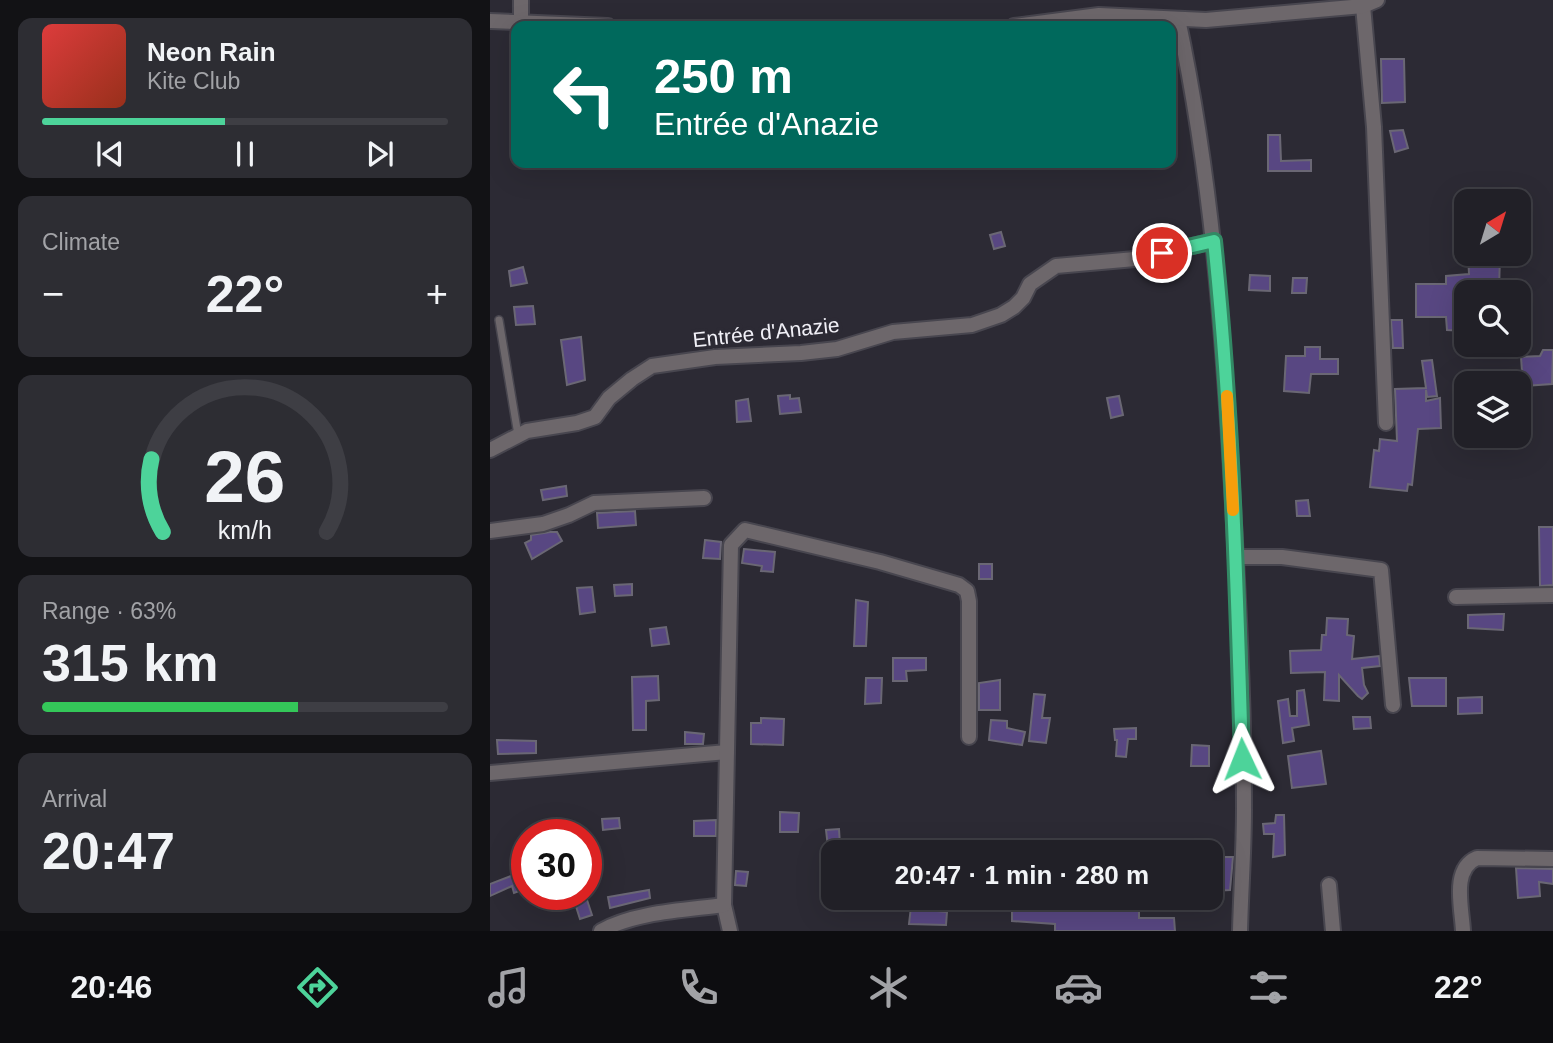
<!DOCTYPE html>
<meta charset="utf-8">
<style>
body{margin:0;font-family:Helvetica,sans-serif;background:#2d2d33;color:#f1f3f6;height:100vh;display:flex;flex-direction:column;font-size:26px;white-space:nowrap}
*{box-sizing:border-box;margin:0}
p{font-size:23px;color:#a2a3a7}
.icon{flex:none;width:38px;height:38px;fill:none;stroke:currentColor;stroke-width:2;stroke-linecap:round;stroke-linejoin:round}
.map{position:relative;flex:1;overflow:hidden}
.panel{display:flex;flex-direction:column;gap:18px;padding:18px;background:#121215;width:490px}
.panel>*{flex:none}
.hud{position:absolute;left:21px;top:21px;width:665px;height:147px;border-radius:14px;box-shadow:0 7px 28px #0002,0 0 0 2px #3e3e44;background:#00695c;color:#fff;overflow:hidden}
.needle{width:46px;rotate:38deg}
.fabs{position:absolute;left:964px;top:189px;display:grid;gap:14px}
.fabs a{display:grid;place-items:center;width:77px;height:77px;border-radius:14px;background:#212027;box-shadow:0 7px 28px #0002,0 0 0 2px #3e3e44;font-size:35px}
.speed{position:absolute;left:21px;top:819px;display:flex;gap:14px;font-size:35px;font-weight:700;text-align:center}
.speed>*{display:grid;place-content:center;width:91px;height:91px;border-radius:50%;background:#212027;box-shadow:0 7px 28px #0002,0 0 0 2px #3e3e44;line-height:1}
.speed .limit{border:10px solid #d22;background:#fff;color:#111}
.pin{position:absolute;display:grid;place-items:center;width:60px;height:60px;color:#fff;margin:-30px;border:4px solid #fff;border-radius:50%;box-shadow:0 2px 7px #0007}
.me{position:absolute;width:77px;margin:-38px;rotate:358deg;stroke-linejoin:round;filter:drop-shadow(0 0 5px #0008)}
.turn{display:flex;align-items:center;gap:24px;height:147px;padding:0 28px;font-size:32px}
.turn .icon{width:91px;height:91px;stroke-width:2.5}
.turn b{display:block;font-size:49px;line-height:60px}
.big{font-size:52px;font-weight:800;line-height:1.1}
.panel .card{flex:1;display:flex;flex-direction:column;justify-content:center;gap:10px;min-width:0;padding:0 24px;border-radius:14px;background:#2d2d33}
.panel .dial{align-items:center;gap:0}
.dial svg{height:182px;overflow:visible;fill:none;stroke:#3e3e44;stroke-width:7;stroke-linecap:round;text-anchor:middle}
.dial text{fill:#f1f3f6;stroke:none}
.song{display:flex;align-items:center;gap:21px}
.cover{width:84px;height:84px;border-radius:10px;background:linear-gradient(135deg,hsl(0 70% 55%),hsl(10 70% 35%))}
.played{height:7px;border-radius:4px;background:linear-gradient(90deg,#4dd39a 45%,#3e3e44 45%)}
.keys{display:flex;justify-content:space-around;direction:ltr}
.heat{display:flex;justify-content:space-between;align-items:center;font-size:38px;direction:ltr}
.charge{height:10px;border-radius:5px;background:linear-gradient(90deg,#34c759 63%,#3e3e44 0)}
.trip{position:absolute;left:331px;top:840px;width:402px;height:70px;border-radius:14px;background:#212027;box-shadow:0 7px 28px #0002,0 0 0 2px #3e3e44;font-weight:800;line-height:70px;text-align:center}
.menu{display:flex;height:112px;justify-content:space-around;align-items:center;background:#0d0d10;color:#a2a3a7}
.menu .icon{width:49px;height:49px}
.menu .on{color:#4dd39a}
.menu b{font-size:32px;color:#f1f3f6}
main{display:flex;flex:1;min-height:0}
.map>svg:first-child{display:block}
.building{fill:#584782;stroke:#6a6774;stroke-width:2}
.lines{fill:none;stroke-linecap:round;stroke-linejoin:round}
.service-casing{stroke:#48464f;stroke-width:10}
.minor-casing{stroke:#48464f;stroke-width:18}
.service{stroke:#6d676b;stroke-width:7}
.minor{stroke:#6d676b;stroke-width:14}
.route-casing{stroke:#328964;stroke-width:18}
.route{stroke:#4dd39a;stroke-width:12}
.slow{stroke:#f59e0b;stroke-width:12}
.labels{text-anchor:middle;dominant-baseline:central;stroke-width:7;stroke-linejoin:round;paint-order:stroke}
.street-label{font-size:21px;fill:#f1f0f7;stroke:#2c2a34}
</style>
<main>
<section class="panel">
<div class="card">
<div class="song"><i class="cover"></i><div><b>Neon Rain</b><p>Kite Club</p></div></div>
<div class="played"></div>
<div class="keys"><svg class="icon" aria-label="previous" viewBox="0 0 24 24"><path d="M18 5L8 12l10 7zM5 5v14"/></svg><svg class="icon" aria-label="pause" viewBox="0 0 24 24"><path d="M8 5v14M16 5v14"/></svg><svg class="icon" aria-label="next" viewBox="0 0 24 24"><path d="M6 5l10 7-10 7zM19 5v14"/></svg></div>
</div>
<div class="card"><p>Climate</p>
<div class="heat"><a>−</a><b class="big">22°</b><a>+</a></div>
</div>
<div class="card dial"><svg viewBox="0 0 100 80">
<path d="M14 69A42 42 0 1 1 86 69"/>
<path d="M14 69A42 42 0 0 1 9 37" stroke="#4dd39a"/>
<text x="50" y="56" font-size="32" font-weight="700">26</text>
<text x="50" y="72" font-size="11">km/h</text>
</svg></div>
<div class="card"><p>Range · 63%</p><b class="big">315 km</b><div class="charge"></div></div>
<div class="card"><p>Arrival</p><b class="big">20:47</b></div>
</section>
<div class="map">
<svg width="1063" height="931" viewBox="0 0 1063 931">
<rect width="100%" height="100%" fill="#2c2a34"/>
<!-- building -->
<g class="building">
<polygon points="891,59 914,59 915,102 892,103"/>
<polygon points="913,130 918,148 905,152 900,131"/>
<polygon points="778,135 790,135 791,161 821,160 821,171 778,171"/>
<polygon points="511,232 515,246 504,249 500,235"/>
<polygon points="978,254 1010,254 1009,292 976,292 976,331 957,330 956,317 926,317 926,284 956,284 956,276 979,274"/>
<polygon points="33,267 37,283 21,286 19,271"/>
<polygon points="760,275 780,276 780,291 759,290"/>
<polygon points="803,278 817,278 816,293 802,293"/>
<polygon points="43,306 45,324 26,325 24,307"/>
<polygon points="901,320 912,320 913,348 903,348"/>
<polygon points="91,337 95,380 77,385 71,340"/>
<polygon points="815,347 830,347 830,359 848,359 848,374 821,374 819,393 794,391 796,356 815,356"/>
<polygon points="1053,350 1063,350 1062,384 1033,386 1031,357 1050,356"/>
<polygon points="942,360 947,396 937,397 936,390 936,401 950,398 951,428 928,429 922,485 918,484 917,491 880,487 884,450 889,451 890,439 907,441 905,389 936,388 932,361"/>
<polygon points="300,395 300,399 309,398 311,412 290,414 288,396"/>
<polygon points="629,396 633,415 621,418 617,398"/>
<polygon points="258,399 261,421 247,422 246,401"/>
<polygon points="76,486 77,496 53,500 51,490"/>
<polygon points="818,500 820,516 807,516 806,501"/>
<polygon points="145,511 146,525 108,528 107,513"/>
<polygon points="1049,527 1063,527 1063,585 1050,586"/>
<polygon points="60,532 67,532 72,541 42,559 35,543 41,540 41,535"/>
<polygon points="215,540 231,542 230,559 213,558"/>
<polygon points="254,549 285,552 283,572 271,571 272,566 252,563"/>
<rect x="489" y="564" width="13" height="15"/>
<polygon points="142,584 142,595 125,596 124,585"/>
<polygon points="102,587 105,612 90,614 87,588"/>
<polygon points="366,600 378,602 376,646 364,646"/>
<polygon points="1008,614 1014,614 1013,630 978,628 978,615"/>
<polygon points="837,618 858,619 857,635 864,636 862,659 889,656 890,666 872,668 874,685 878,693 872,699 868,696 849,675 849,701 834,700 835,672 801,673 800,651 831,650 832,635 836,635"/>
<polygon points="176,627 179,644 162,646 160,629"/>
<polygon points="403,658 436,658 436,670 416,671 417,681 403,681"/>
<polygon points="168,676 169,700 156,701 156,730 143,730 142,677"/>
<polygon points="376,678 392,678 391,703 375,704"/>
<polygon points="919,678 956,678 956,706 922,706"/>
<polygon points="510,680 510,710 489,710 489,683"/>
<polygon points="814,690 819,725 802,728 804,741 793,743 788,701 798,699 800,716 807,716 807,691"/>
<polygon points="544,694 555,695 552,718 560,718 556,743 539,741"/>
<polygon points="992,697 992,713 968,714 968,698"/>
<polygon points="863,717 880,717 881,728 864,729"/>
<polygon points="271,718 294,719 293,745 261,744 261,723 271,723"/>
<polygon points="501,720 517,721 517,728 535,732 532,745 499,740"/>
<polygon points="646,728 646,739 638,739 636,757 626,756 627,740 625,740 624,729"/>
<polygon points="195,732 214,734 213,744 195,744"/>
<polygon points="7,740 46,741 46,753 8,754"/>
<polygon points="702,745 719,746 719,766 701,766"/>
<polygon points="831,751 836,784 802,788 798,756"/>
<polygon points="290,812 309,813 308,832 290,832"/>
<polygon points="786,815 794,815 795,855 783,857 784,834 774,834 773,824 785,823"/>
<polygon points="129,818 130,828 113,830 112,819"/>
<polygon points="226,820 226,836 204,836 204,821"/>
<polygon points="349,829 350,845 338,847 336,830"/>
<polygon points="725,857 743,857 740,890 721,891 721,865 726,865"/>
<polygon points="1026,868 1063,869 1063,884 1049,882 1050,896 1028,898"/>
<polygon points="37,870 37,888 24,893 22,886 0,896 0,884"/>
<polygon points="246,871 258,872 256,886 245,885"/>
<polygon points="159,890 160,898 120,908 118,897"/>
<polygon points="82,894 95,894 102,915 90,919"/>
<polygon points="422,898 440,898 438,910 457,912 456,925 419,924"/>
<polygon points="522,898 538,898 538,906 564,906 565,903 577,904 576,909 649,911 649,918 684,918 685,931 565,931 565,924 522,921"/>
</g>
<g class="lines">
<defs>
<polyline id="service" points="9,320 28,435"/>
<g id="minor">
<polyline points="31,0 31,22"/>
<polyline points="873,6 884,127 896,423"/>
<path d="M688,19C721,174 733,329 742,487C748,594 754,702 754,809C754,850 751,890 750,931"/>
<polyline points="0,21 118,26"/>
<polyline points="524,26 609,15 716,20 873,6 887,0"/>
<polyline points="0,450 37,431 87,423 105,417 119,398 142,379 162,366 225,357 311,353 347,349 403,332 482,325 511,315 524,307 533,298 540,284 566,266 645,259 724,241"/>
<polyline points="0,531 53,524 79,515 104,503 214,498"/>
<polyline points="746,557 792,557 891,570 903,705"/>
<polyline points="966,597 1063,595"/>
<polyline points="0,773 237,752"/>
<polyline points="839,885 843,931"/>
<polyline points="234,905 240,931"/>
<path d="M111,931C144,912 197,910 234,905L241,545L255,530L390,562L469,585L477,591L479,601V737"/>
<path d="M973,931C972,908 961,869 987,858L1063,859"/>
</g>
</defs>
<!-- service casing -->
<use href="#service" class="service-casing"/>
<!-- minor casing -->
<use href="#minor" class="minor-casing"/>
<!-- service -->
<use href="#service" class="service"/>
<!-- minor -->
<use href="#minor" class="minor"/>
</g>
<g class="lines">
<defs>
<path id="route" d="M672,253L724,241C742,413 747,586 752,759"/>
</defs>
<!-- route casing -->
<use href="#route" class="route-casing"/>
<!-- route -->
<use href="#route" class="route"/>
<!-- slow -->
<polyline class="slow" points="737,396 743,510"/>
</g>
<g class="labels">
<!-- street labels -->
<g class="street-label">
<text transform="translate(276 332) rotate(-6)">Entrée d'Anazie</text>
</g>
</g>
</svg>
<div class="fabs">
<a><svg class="needle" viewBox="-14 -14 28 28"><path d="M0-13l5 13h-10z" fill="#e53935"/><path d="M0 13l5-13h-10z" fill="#a2a3a7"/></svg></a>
<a><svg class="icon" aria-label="search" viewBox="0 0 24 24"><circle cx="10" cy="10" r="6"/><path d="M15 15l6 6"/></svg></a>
<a><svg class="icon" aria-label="layers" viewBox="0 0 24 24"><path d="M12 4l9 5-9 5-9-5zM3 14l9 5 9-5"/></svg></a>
</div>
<div class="speed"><div class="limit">30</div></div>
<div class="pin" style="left:672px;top:253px;background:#d93025"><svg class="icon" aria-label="arrive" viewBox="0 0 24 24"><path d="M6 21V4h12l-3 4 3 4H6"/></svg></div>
<svg class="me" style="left:752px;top:759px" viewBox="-20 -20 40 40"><path d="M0-17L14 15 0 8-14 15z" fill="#4dd39a" stroke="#fff" stroke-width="4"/></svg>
<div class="trip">20:47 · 1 min · 280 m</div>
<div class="hud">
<div class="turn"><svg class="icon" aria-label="left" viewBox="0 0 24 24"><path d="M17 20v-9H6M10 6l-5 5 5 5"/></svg><div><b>250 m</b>Entrée d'Anazie</div></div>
</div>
</div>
</main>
<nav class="menu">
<b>20:46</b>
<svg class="icon on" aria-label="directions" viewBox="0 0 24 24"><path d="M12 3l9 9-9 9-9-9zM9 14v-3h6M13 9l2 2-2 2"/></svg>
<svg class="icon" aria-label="music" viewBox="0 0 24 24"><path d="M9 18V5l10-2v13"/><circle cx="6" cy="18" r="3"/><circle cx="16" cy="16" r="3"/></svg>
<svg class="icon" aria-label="phone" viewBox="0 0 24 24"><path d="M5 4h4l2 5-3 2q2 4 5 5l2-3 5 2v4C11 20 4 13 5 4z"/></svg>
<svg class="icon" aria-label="climate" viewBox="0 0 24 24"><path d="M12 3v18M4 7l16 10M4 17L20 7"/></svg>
<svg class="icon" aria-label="car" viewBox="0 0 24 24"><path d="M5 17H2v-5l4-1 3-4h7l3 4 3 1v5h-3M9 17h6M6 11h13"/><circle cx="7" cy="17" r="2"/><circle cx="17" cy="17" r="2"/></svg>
<svg class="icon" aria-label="filters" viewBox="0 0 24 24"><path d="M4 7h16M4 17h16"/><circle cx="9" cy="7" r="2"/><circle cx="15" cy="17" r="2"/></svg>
<b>22°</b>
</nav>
